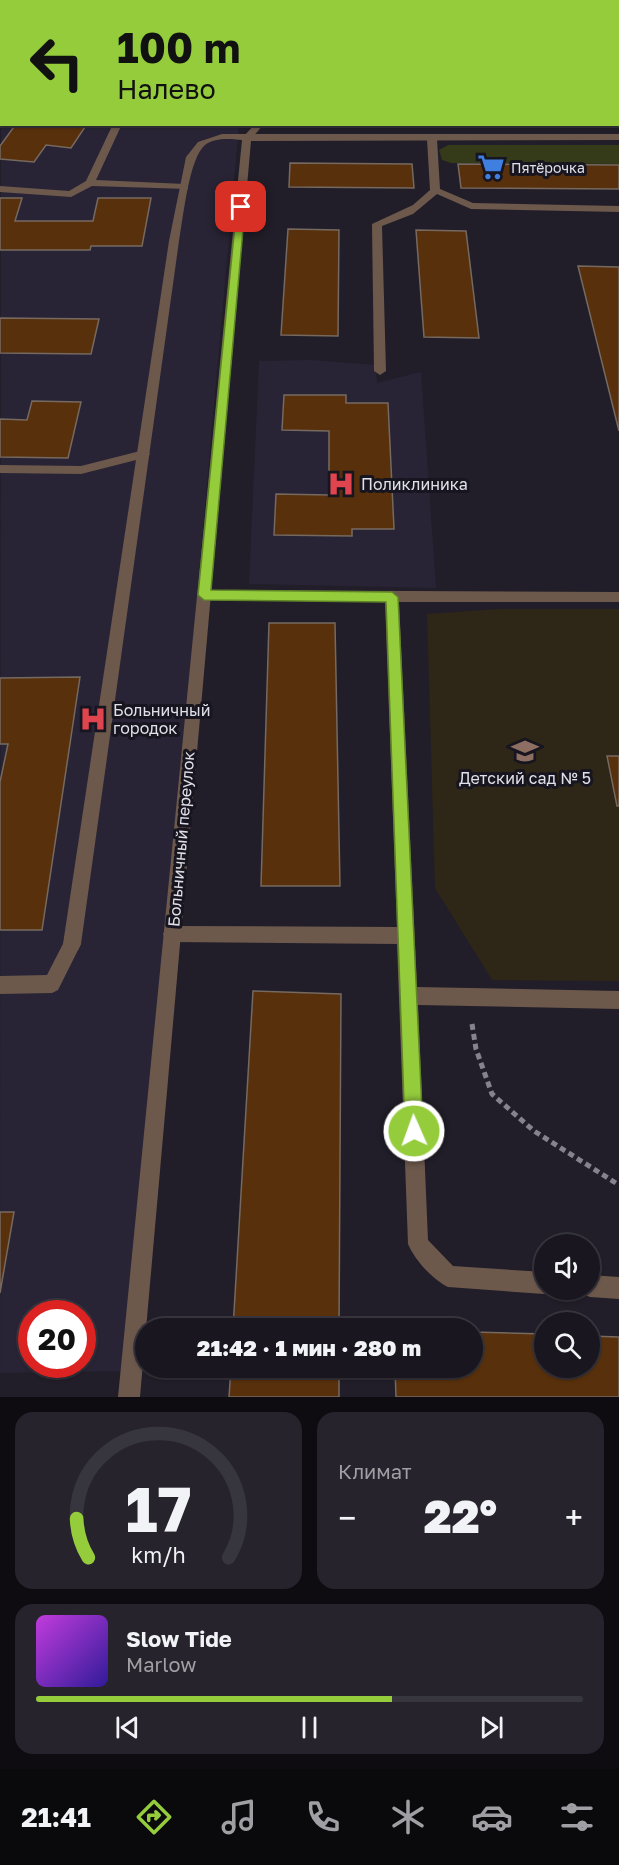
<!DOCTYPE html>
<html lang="ru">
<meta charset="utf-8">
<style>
body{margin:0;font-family:"Golos Text",sans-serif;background:#26232c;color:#f1f3f6;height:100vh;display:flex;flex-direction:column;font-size:22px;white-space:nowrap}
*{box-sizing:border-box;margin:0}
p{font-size:20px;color:#9f9fa4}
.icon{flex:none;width:33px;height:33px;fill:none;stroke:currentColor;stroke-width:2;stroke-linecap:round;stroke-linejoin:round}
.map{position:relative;height:1397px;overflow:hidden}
.sheet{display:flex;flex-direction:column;gap:15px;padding:15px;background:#0e0c11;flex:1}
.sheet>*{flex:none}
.top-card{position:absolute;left:0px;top:0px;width:620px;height:126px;box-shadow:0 2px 4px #0004,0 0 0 2px #37353d;background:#94cc3c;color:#111;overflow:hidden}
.tools{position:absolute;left:534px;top:1234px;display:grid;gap:12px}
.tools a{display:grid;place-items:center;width:66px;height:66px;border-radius:50%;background:#19161f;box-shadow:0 2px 4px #0004,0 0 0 2px #37353d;font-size:30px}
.speed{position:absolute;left:18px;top:1300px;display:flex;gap:12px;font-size:30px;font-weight:700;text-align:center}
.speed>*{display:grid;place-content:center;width:78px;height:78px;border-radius:50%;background:#19161f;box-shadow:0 2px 4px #0004,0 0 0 2px #37353d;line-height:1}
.speed .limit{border:9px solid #d22;background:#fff;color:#111}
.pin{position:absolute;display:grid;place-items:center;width:51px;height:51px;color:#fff;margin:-26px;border-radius:12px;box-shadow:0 3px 9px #0006}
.me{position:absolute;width:66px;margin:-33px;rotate:358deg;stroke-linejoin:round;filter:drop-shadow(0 0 4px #0008)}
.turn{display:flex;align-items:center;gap:21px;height:126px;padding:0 18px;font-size:27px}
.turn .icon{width:78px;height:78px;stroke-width:2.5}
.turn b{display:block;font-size:42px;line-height:51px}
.big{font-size:45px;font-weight:800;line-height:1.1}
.sheet .widget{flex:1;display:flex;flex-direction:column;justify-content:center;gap:9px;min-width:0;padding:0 21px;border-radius:18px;background:#26232c}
.sheet .dial{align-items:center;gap:0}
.dial svg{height:156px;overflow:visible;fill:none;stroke:#37353d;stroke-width:7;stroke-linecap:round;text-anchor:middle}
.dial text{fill:#f1f3f6;stroke:none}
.song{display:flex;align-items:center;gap:18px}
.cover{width:72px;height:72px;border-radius:9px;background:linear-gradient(135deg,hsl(290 70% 55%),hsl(250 70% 35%))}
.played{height:6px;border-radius:3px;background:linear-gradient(90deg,#94cc3c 65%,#37353d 65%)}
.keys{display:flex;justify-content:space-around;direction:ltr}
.heat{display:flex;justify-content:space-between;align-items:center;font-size:33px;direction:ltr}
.sheet .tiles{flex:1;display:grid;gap:15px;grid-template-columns:1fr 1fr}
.widget:last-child{grid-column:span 2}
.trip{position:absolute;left:135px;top:1318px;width:348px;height:60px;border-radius:30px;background:#19161f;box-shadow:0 2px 4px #0004,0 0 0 2px #37353d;font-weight:800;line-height:60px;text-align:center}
.menu{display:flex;height:96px;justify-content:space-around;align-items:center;background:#0a090c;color:#9f9fa4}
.menu .icon{width:42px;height:42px}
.menu .selected{color:#94cc3c}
.menu b{font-size:27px;color:#f1f3f6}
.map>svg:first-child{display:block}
.built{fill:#282435;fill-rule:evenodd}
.education{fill:#2e2616}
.green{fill:#353a18}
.building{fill:#58300c;stroke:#756960;stroke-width:1.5}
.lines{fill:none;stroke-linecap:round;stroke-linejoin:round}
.path-far1{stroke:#85838d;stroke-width:2;stroke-dasharray:2 1.5;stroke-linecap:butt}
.path{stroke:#85838d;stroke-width:5;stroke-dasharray:6 4;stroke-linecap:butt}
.service{fill:#6d584c;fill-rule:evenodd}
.minor{fill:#6d584c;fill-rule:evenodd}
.route{fill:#94cc3c;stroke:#608527;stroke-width:1.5}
.labels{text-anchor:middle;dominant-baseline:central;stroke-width:6;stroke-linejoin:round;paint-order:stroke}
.far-poi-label{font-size:14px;fill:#e1e0e8;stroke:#17151f;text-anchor:start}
.poi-label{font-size:16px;fill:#e1e0e8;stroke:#17151f;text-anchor:start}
.street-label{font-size:16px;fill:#e1e0e8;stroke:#17151f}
</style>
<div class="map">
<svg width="619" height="1397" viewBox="0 0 619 1397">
<rect width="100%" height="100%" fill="#211e29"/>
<!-- built -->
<g class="built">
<path d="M1,90L2,124L239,125L128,1371L0,1373ZM32,1314H82V1365H32Z"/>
<polygon points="311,360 375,365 377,383 421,372 436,588 249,584 259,361"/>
</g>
<!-- education -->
<polygon class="education" points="499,609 619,609 619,981 492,980 435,888 427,614"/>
<!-- green -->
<g class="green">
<polygon points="194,0 619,0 619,23 618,2 190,1"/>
<polygon points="448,145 619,145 619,164 451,163 442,160 439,150"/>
</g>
<!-- building -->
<g class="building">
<polygon points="92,0 169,0 165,2"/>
<polygon points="16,124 87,124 71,148 46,145 34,162 0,159 0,146"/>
<polygon points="290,163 412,164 414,188 289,187"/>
<polygon points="458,164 619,165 619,189 461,188"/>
<polygon points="0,198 22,198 15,221 93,221 98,198 151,198 142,246 91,246 90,250 0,250"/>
<polygon points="288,229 339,230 338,336 281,335"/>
<polygon points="416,230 466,231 479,338 424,337"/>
<polygon points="578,266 619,267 619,431"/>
<polygon points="0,318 99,319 91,354 0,353"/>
<polygon points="284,395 346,395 346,403 388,403 394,529 352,529 352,536 274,535 276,494 329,495 329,431 282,430"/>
<polygon points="32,401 81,402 68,458 0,457 0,419 27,420"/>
<polygon points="269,623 335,623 340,886 261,886"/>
<polygon points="80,677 42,930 0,930 0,782 8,744 0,744 0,678"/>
<polygon points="607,756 619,756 619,806 617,806"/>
<polygon points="253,991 341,994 339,1329 233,1329"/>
<polygon points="0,1212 14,1212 0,1293"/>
<polygon points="472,1332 544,1334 544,1368 590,1368 590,1336 619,1337 619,1397 396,1397 395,1368 472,1368"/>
<polygon points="231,1368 339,1368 339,1397 229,1397"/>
</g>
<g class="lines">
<!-- path-far1 -->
<g class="path-far1">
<polyline points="364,0 367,2"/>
<polyline points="498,0 505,2"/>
<polyline points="535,0 541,2"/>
<polyline points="297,2 302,0"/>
</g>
<!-- path -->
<polyline class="path" points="472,1024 476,1049 492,1094 534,1131 619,1185"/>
<!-- service -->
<g class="service">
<polygon points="17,0 26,0 27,2 18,2"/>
<polygon points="67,0 76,0 77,2 68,2"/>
<rect x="0" y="30" width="2" height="5"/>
<polygon points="113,124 122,124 96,180 185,184 188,185 188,189 92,186 71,197 0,192 0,186 69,191 86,181"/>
<polygon points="255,124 264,124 250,140 244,140 244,136"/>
<polygon points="432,136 437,139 440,189 473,203 619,206 619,212 471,209 437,194 413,214 382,226 386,371 380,375 374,371 372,224 413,205 430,190 427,139"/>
<polygon points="144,450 150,454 148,457 81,474 0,473 0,465 81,466"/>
<path d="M204,590L619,592V602H399L417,987L619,991V1009L418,1005L428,1240L453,1266L544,1272V1290L552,1291L544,1294L448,1287C433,1280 414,1259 408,1244L397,944L172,942L166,940L163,934L166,928L172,926L397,927L385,602L204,600L197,595Z"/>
<polygon points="72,935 78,938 81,944 58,990 52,993 0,994 0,976 47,975 66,938"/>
<polygon points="590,1275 619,1277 619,1299 590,1297 582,1294 581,1290 590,1290"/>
</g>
<!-- minor -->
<path class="minor" d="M222,134H619V140L251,141L140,1397H118L242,140C230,139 216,137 205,145C189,158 183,219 179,241L81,944L78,950L72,953L66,950L63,944L169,241L186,157L198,142Z"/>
</g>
<!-- route -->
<polygon class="route" points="237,205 245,207 211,590 392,592 398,597 423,1131 420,1138 414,1140 407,1138 405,1131 386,602 204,600 198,595"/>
<!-- icons -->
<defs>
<symbol id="supermarket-bare" viewBox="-9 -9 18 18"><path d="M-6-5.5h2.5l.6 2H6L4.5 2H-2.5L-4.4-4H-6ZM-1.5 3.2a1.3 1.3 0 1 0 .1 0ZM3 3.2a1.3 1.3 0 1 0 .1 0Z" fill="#3f7fe0" stroke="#17151f" stroke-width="2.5" paint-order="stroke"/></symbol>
<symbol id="hospital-bare" viewBox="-9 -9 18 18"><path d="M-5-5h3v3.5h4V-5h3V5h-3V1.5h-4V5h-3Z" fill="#e0444e" stroke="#17151f" stroke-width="2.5" paint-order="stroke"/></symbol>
<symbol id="school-bare" viewBox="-9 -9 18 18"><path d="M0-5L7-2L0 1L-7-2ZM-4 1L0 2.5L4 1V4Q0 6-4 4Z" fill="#8d6e63" stroke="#17151f" stroke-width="2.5" paint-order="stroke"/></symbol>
</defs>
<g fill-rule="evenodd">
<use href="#supermarket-bare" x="472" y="148" width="38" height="38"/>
<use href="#hospital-bare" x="322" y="465" width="38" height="38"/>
<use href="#hospital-bare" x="74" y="700" width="38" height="38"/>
<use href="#school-bare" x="506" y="732" width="38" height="38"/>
</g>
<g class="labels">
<!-- far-poi labels -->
<g class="far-poi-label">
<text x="511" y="167">Пятёрочка</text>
</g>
<!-- poi labels -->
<g class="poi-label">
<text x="361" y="484">Поликлиника</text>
<text x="113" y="710">Больничный<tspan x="113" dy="18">городок</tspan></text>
<text x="525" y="778" text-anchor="middle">Детский сад № 5</text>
</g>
<!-- street labels -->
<g class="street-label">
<text transform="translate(181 839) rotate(-85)">Больничный переулок</text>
</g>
</g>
</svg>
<div class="tools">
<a><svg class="icon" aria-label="sound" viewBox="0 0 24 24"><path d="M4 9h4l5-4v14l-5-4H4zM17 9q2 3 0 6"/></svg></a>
<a><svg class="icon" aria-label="search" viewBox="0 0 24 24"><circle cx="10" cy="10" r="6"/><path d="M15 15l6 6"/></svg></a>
</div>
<div class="speed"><div class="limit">20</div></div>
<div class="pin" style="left:241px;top:207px;background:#d93025"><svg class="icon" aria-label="arrive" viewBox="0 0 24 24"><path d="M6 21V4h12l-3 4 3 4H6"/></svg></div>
<svg class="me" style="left:414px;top:1131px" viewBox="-20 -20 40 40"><circle r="17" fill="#94cc3c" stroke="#fff" stroke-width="3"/><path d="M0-11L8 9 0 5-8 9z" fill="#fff"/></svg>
<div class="trip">21:42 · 1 мин · 280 m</div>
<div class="top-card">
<div class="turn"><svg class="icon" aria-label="left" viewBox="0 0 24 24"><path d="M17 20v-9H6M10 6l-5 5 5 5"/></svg><div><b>100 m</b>Налево</div></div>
</div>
</div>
<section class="sheet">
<div class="tiles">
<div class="widget dial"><svg viewBox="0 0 100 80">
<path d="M14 69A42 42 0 1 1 86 69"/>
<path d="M14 69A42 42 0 0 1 8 49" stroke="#94cc3c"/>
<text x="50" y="56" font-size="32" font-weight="700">17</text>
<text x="50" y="72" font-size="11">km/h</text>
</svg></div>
<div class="widget"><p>Климат</p>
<div class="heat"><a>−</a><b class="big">22°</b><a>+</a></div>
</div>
<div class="widget">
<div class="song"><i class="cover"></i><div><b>Slow Tide</b><p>Marlow</p></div></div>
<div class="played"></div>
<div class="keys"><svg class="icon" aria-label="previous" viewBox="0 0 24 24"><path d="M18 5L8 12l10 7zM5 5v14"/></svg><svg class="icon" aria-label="pause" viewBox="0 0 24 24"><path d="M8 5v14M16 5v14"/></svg><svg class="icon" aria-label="next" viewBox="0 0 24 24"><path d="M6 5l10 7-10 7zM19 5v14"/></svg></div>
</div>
</div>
</section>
<nav class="menu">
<b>21:41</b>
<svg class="icon selected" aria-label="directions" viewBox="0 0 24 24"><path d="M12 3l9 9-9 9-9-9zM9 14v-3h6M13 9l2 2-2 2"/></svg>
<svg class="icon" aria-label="music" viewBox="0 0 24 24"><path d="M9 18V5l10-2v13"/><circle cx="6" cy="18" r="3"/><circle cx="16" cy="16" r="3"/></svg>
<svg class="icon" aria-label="phone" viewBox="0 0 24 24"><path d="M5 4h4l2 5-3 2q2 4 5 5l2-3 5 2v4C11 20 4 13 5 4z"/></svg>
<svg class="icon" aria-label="climate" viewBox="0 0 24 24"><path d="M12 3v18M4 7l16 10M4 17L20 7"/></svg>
<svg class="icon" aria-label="car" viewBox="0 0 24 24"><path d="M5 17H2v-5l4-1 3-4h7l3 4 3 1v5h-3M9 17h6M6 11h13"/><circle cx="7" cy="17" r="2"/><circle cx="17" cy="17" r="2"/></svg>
<svg class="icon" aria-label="filters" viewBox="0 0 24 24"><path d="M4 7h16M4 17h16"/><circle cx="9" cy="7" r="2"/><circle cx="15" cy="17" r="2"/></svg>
</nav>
